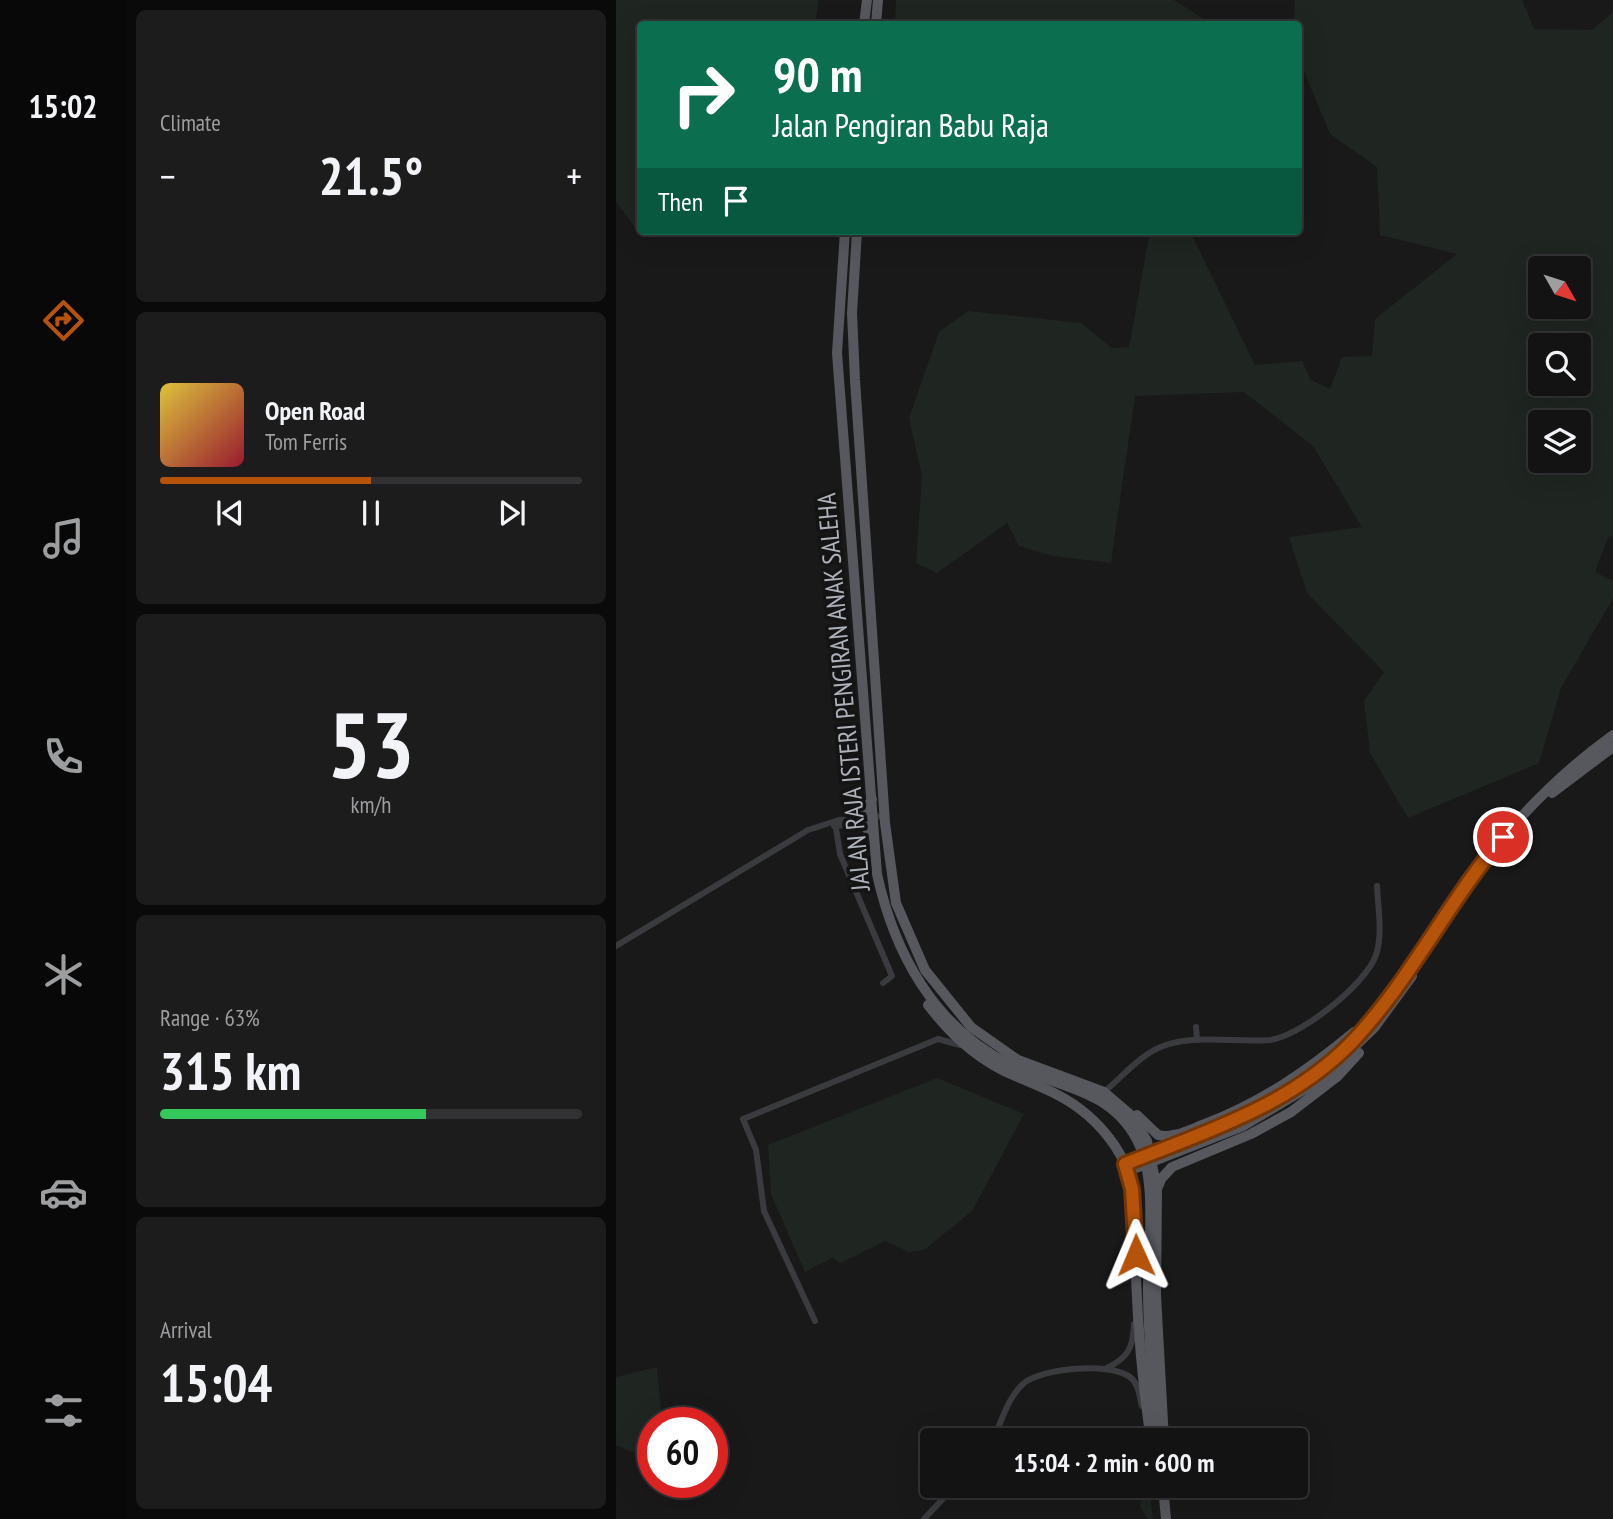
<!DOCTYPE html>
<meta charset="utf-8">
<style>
body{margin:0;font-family:"PT Sans Narrow",sans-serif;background:#1c1c1d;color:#f1f3f6;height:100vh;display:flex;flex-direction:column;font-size:26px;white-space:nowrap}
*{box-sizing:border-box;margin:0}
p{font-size:23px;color:#9d9ea0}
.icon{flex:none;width:38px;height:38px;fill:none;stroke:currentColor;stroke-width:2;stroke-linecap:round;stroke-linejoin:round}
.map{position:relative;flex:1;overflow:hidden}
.side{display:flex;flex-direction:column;gap:10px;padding:10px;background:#0a0a0b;width:490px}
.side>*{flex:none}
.guide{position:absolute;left:21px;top:21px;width:665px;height:214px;border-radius:7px;box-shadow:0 7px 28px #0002,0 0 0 2px #323234;background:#0b6e4f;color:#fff;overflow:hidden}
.needle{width:46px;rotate:129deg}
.buttons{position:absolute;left:912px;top:256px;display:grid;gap:14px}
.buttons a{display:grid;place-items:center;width:63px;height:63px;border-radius:7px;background:#131314;box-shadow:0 7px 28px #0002,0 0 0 2px #323234;font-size:35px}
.speed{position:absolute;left:21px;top:1407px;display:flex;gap:14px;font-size:35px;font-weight:700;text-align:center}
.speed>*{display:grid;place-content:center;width:91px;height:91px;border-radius:50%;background:#131314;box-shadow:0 7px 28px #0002,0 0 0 2px #323234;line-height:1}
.speed .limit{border:10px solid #d22;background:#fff;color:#111}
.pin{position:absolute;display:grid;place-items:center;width:60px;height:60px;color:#fff;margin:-30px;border:4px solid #fff;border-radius:50%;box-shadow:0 2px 7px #0007}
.me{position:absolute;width:77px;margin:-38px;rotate:359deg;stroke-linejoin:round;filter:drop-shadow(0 0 5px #0008)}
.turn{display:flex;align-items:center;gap:24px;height:147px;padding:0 21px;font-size:32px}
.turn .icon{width:91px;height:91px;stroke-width:2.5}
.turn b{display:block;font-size:49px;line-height:60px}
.then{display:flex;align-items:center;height:66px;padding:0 21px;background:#0003;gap:14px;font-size:26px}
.big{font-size:52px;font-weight:600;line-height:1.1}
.side .tile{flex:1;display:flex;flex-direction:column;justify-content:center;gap:10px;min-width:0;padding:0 24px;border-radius:10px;background:#1c1c1d}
.side .dial{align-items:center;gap:0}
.dial b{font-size:91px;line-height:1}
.song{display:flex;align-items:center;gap:21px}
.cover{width:84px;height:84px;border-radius:10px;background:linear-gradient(135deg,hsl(50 70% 55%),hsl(350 70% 35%))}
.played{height:7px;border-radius:4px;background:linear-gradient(90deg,#b45309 50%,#323234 50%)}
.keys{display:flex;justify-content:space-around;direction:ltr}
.heat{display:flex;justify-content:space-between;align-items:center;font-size:38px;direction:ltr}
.charge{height:10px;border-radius:5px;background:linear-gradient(90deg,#34c759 63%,#323234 0)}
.trip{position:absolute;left:304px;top:1428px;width:388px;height:70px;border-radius:7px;background:#131314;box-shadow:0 7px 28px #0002,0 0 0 2px #323234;font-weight:600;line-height:70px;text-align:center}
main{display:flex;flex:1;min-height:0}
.tab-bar{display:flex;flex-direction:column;width:126px;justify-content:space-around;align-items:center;background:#080808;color:#9d9ea0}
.tab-bar .icon{width:49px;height:49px}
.tab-bar .active{color:#b45309}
.tab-bar b{font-size:32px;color:#f1f3f6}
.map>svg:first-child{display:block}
.green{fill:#1f2520;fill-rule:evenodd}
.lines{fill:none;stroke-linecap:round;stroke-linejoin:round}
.street{stroke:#3a3b3f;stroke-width:6}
.primary{stroke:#56585e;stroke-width:10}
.primary-bridge{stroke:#56585e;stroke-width:10}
.route-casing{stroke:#753606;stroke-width:18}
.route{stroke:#b45309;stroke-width:12}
.labels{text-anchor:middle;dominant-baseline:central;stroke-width:7;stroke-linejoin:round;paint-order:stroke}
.street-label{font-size:26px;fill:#adb1b9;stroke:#141415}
</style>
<main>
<nav class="tab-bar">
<b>15:02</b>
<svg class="icon active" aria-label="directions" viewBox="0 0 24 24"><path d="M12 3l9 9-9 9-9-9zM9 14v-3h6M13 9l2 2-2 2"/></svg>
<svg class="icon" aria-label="music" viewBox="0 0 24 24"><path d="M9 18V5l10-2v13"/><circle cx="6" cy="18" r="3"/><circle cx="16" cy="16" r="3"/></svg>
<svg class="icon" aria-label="phone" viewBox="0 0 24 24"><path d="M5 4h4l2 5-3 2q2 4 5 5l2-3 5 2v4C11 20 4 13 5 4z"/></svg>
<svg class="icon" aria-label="climate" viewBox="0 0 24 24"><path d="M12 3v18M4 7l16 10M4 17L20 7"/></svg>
<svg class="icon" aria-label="car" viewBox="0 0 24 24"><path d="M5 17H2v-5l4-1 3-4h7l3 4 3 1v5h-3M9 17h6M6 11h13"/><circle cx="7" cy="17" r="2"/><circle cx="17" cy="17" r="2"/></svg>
<svg class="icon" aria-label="filters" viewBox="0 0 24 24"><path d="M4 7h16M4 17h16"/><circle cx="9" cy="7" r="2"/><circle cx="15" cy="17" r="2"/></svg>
</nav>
<section class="side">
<div class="tile"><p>Climate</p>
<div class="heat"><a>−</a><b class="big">21.5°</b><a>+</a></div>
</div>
<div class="tile">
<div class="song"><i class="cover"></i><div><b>Open Road</b><p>Tom Ferris</p></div></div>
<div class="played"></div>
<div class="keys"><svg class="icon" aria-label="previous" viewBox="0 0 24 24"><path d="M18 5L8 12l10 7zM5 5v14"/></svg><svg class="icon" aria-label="pause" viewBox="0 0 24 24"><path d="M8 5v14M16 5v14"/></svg><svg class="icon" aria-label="next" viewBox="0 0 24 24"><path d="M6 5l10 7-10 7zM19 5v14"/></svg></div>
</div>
<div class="tile dial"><b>53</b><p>km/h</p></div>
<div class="tile"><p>Range · 63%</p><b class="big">315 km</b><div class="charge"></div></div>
<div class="tile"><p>Arrival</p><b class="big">15:04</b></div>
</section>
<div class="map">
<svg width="997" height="1519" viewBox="0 0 997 1519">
<rect width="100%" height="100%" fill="#19191a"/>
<!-- green -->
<g class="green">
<polygon points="0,0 203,0 199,24 24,24 24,231 71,231 23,233 0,202"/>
<polygon points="280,0 558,0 595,24 279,24"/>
<path d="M679,0H906L918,29L976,30L997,12V536L992,537L979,572L997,581V598L945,688L923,763L792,818L754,753L748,701L768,672L691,593L673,537L746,527L697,446L628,392L519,396L495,563L437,556L403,546L391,523L321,573L300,563L306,476L293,418L323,332L352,311L465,323L496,348L513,347L534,231H574L639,365L686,361L695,380L714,389L726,357L756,356L759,319L841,254L764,235L761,167L714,134L683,59L682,24H678ZM924,268H962V306H924ZM924,345H962V383H924ZM924,422H962V460H924Z"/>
<polygon points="321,1078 408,1114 356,1211 308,1250 293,1252 269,1241 225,1263 216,1258 189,1272 155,1194 152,1145"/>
<polygon points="41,1367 46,1423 37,1423 37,1450 15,1452 0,1445 0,1377"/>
<polygon points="523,1486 533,1486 537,1519 532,1519 525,1509"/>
</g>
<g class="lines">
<!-- street -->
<g class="street">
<polyline points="219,822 224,854 276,976 267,983"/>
<polyline points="218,826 249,824"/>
<polyline points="0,946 192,830 223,820 268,816"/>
<polyline points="580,1027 581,1040"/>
<path d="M488,1092C506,1077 525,1054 547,1046C581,1034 619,1043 654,1040C685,1036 750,984 760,955C767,934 762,908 761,886"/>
<polyline points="199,1321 148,1211 140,1150 127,1119 322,1039 344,1045"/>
<path d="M489,1369C512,1358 517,1349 518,1324"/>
<path d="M377,1440C386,1421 391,1398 408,1383C427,1368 494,1362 514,1377C523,1384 523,1395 526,1406"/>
<polyline points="308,1519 339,1486"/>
</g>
<!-- primary -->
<g class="primary">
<polyline points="248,24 251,0"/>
<polyline points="260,24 262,0"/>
<path d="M229,231L221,353L261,874C278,952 318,1027 393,1064C440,1087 494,1088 521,1140C543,1181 531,1251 532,1297C533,1345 537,1393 540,1440"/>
<polyline points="241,231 236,313 239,380 269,823 280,903 309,970 355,1027 402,1060 488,1092 516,1116 531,1141 541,1189 540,1295 548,1440"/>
<polyline points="936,793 997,747"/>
<polyline points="234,819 249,811 256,799"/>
<polyline points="247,824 258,837"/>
<path d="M312,1005C333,1032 356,1055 388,1071C414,1083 440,1091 464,1109C484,1124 504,1148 512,1172C523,1206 519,1243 520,1278C522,1329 526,1377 533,1427"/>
<path d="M701,1073C759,1025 793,964 836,903C881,839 933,781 997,735"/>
<polyline points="704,1080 758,1028 796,976"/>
<path d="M521,1115L542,1135C558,1139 575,1129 589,1124C646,1102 691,1071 738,1032"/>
<polyline points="542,1187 545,1179 556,1167 635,1134 675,1112 722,1076 743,1053"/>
<polyline points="547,1486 550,1519"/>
</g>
<!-- primary-bridge -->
<g class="primary-bridge">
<polyline points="517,1161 629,1116 701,1073"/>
<polyline points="512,1171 627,1126 704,1080"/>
</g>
</g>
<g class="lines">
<defs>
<path id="route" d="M520,1255L516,1189L509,1164C589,1132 674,1106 736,1042C794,981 832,902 887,837"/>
</defs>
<!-- route casing -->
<use href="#route" class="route-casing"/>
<!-- route -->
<use href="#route" class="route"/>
</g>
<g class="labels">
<!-- street labels -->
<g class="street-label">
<text transform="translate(227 692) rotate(-95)">JALAN RAJA ISTERI PENGIRAN ANAK SALEHA</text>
</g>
</g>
</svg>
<div class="buttons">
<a><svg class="needle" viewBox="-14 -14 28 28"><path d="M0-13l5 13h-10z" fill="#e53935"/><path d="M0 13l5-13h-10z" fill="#9d9ea0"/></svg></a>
<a><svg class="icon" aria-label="search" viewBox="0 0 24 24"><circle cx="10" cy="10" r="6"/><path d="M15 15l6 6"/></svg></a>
<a><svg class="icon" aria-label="layers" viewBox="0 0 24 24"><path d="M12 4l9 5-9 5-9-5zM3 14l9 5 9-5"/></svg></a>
</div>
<div class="speed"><div class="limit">60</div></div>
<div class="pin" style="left:887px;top:837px;background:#d93025"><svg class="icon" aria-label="arrive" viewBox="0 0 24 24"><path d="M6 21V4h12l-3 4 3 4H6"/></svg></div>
<svg class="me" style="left:520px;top:1255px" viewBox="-20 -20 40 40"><path d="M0-17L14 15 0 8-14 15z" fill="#b45309" stroke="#fff" stroke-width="4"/></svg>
<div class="trip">15:04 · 2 min · 600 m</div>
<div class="guide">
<div class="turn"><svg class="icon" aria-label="right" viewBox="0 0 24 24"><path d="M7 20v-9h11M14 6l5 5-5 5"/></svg><div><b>90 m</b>Jalan Pengiran Babu Raja</div></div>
<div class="then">Then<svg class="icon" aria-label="arrive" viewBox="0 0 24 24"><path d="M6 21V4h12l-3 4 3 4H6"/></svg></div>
</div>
</div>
</main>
